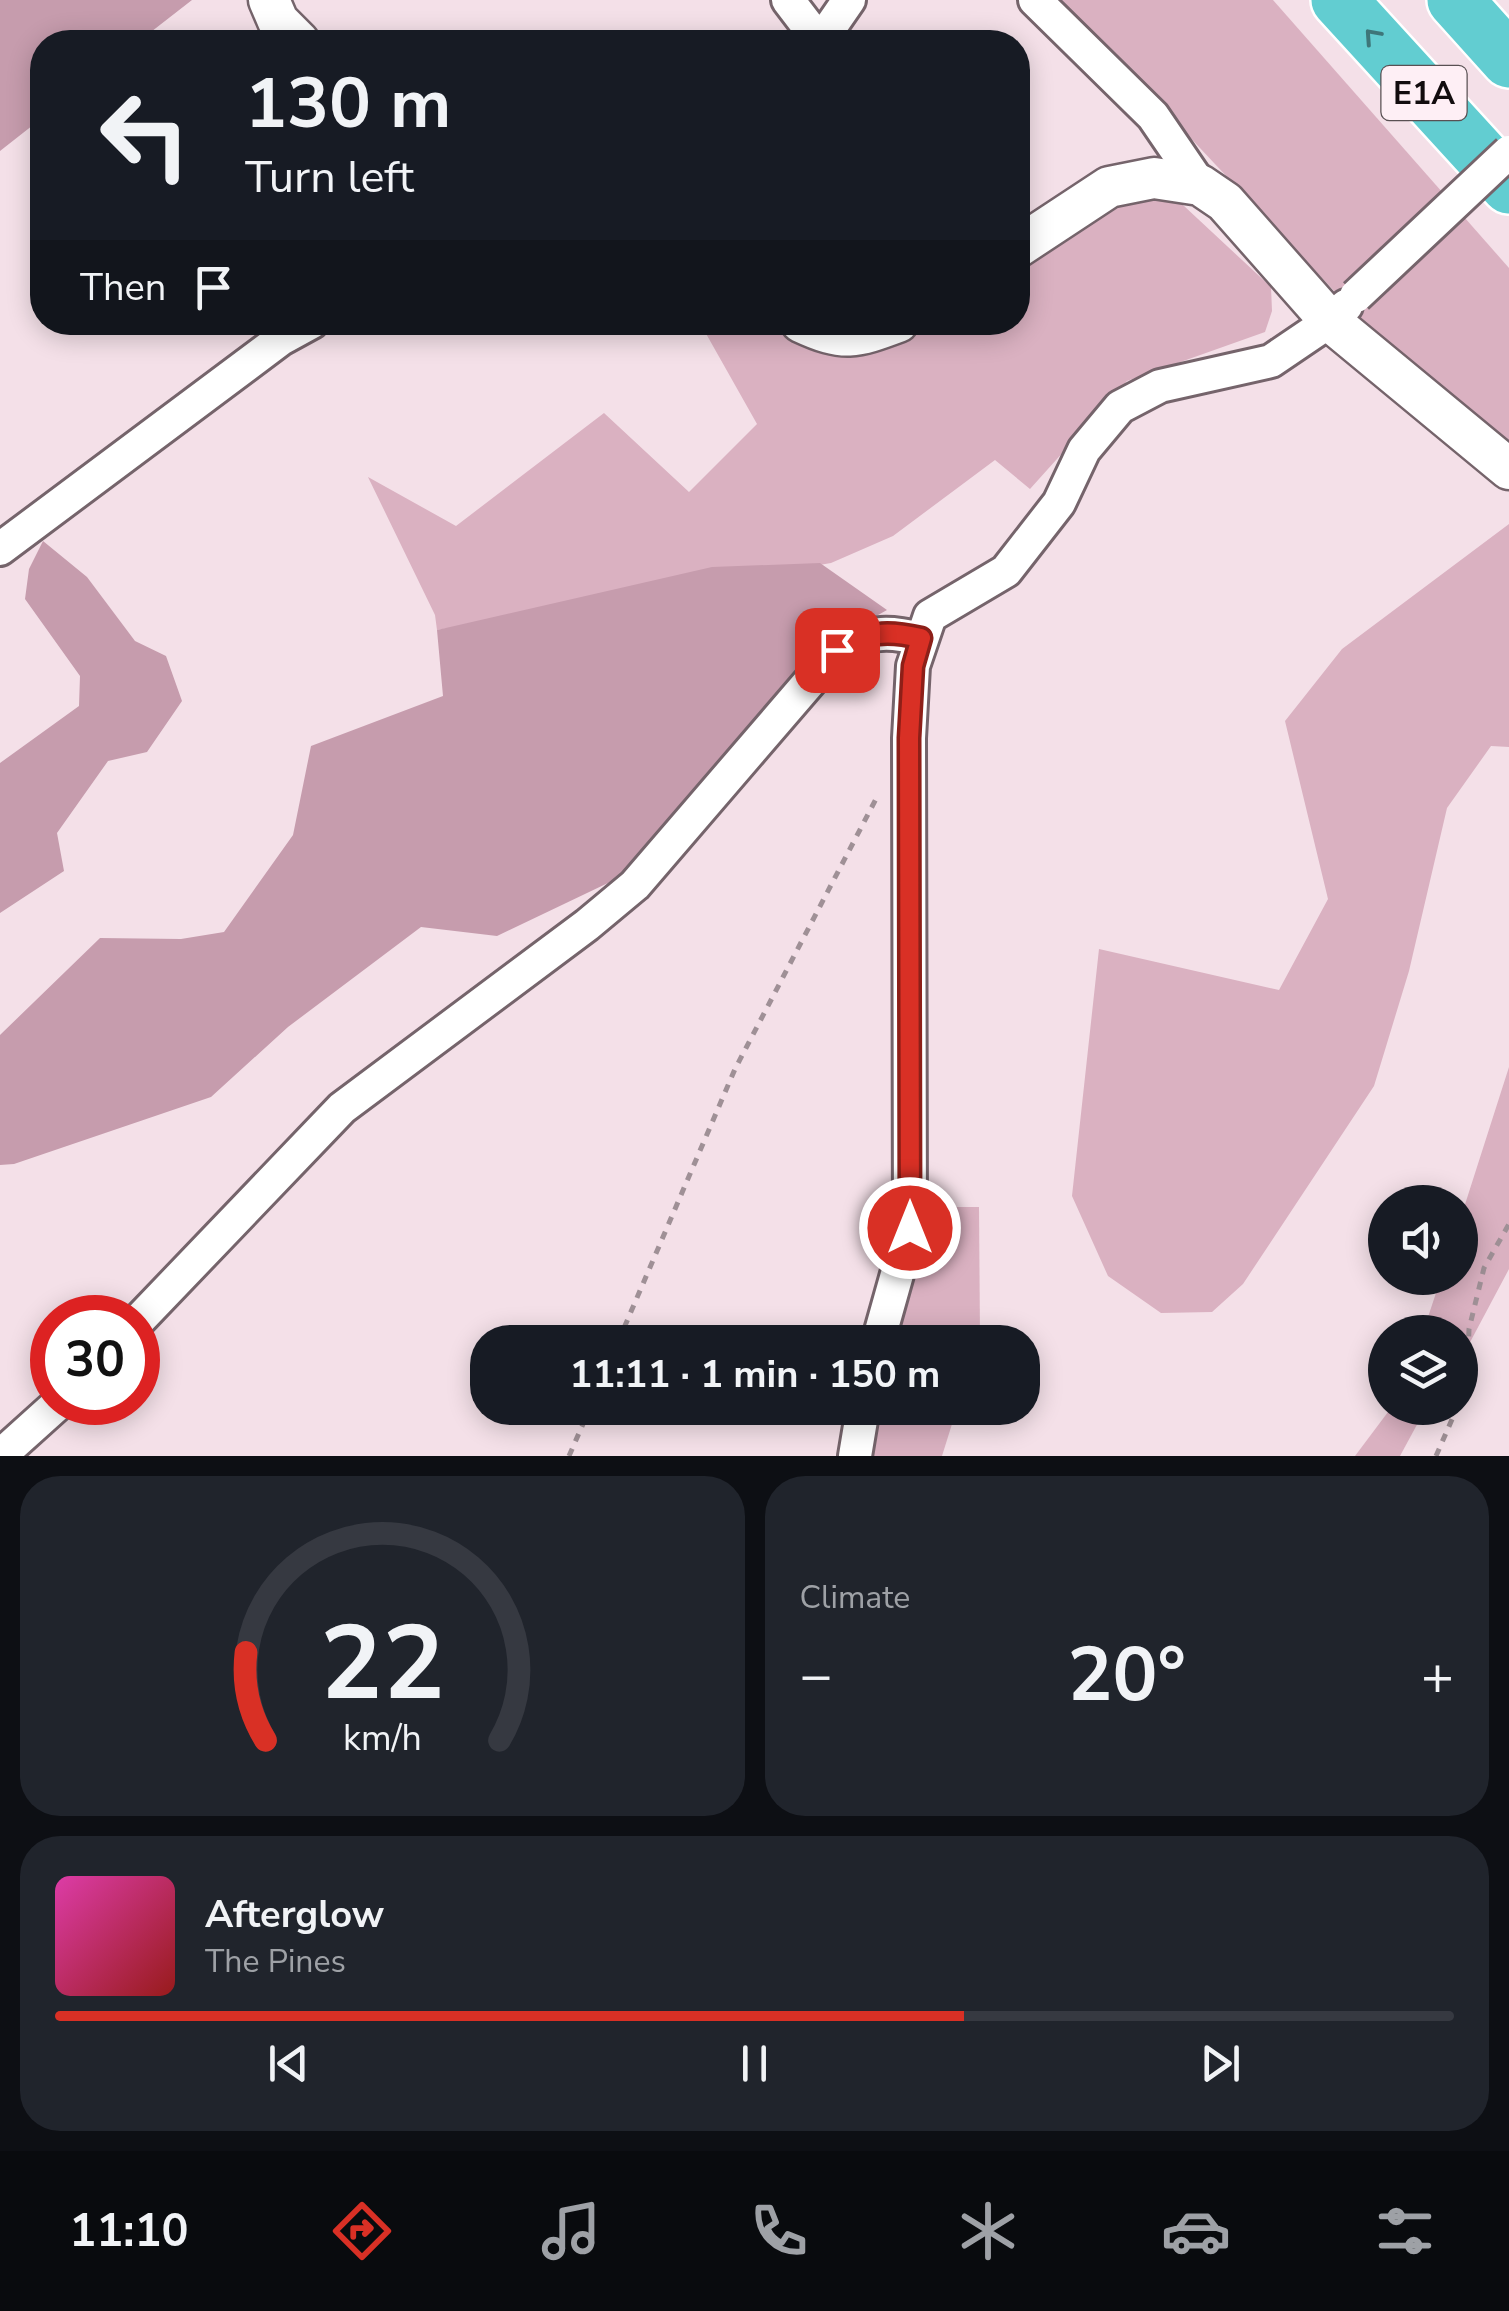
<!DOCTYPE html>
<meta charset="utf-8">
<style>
body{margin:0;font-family:"Nunito Sans",sans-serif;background:#20242c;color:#f1f3f6;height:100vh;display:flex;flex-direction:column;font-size:38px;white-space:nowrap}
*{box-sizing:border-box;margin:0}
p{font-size:32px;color:#9ea1a6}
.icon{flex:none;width:55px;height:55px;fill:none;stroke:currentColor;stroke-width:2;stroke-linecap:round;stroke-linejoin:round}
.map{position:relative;height:1456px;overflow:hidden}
.drawer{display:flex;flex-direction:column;gap:20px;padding:20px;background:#0d0f14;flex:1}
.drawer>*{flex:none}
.hud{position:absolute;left:30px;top:30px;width:1000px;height:305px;border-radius:40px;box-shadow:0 5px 25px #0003;background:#171b24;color:#f1f3f6;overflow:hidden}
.buttons{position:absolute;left:1368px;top:1185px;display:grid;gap:20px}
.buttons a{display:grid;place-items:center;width:110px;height:110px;border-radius:50%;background:#171b24;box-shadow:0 5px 25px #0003;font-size:50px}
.speed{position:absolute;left:30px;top:1295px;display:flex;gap:20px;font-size:50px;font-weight:700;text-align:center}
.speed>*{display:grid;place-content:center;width:130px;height:130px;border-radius:50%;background:#171b24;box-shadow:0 5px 25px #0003;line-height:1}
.speed .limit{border:15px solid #d22;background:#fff;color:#111}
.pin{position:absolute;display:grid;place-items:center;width:85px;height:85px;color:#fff;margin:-42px;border-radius:20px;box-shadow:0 5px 15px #0006}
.me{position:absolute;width:110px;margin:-55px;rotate:0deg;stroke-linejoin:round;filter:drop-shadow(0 0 8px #0008)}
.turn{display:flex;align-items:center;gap:35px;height:210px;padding:0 50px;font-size:45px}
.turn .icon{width:130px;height:130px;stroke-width:2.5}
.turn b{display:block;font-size:70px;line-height:85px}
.then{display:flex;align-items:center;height:95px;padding:0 50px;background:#0003;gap:20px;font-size:38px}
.big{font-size:75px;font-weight:700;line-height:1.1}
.drawer .card{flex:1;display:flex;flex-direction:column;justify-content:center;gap:15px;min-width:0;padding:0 35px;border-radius:40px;background:#20242c}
.drawer .dial{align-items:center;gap:0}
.dial svg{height:260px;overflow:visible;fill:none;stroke:#363941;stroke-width:7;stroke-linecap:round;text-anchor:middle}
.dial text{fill:#f1f3f6;stroke:none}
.song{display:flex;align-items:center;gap:30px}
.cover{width:120px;height:120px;border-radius:15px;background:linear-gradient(135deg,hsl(320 70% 55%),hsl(0 70% 35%))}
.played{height:10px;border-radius:5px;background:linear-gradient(90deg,#d93025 65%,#363941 65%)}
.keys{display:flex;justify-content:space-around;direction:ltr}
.heat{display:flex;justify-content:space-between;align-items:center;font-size:55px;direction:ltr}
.drawer .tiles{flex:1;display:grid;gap:20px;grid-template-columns:1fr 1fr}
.card:last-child{grid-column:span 2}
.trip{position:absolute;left:470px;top:1325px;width:570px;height:100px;border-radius:40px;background:#171b24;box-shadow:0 5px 25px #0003;font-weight:700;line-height:100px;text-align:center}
.dock{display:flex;height:160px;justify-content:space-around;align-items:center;background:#090b0e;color:#9ea1a6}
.dock .icon{width:70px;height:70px}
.dock .current{color:#d93025}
.dock b{font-size:45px;color:#f1f3f6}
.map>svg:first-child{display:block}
.green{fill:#dab1c1}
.forest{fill:#c69cad}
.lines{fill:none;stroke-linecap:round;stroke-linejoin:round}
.minor-casing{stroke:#75646b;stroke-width:38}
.tertiary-casing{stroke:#75646b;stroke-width:45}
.motorway-casing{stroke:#fff;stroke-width:60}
.path{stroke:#9f9096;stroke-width:5;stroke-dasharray:8 8;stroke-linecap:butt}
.minor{stroke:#fff;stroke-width:32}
.tertiary{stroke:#fff;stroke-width:40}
.motorway{stroke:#62cdd1;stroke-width:55}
.minor-bridge-casing{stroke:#75646b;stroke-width:38;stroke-linecap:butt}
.minor-bridge{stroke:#fff;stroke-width:32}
.oneway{stroke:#3e7679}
.route-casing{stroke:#8d1f18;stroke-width:25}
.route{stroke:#d93025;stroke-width:18}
.labels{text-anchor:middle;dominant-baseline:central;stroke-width:10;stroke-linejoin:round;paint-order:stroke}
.shield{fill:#feeff5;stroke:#595053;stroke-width:2.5}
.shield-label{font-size:32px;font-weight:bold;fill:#120c0e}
</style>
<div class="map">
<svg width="1509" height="1456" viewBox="0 0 1509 1456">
<rect width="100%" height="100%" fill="#f4e0e8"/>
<!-- green -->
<g class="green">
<polygon points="1061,0 1273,0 1509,268 1509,446 1353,311"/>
<polygon points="1154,178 1271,287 1272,311 1265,332 1127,381 1030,489 995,460 893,536 831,563 437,630 435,615 368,477 456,526 604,413 689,492 757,424 700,323 1018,322 1018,250"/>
<polygon points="1509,524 1509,747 1491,746 1447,808 1409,971 1374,1086 1243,1284 1212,1312 1161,1313 1108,1276 1072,1196 1099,949 1279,990 1328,899 1285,721 1342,649"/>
<polygon points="1509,1067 1509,1269 1468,1346 1460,1355 1460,1332 1423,1332 1441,1278 1460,1278 1460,1220"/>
<polygon points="934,1207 979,1207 980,1336 978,1342 893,1342"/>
<polygon points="873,1408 957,1408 942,1456 858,1456"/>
<polygon points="1391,1408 1426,1408 1400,1456 1355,1456"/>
</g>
<!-- forest -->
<g class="forest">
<polygon points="0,0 192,0 138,42 42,42 42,118 0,151"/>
<polygon points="43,541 87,577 135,641 166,656 182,701 147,752 108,761 57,833 64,871 0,913 0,763 79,706 80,676 25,599 29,569"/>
<polygon points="820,563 887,610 817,649 631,872 497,936 421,927 288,1027 211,1097 14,1164 0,1165 0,1035 100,938 181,939 224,932 293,835 311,746 443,696 437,630 712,567"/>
</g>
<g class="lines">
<defs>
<g id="minor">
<polyline points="788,0 820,42 849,0"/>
<polyline points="1035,0 1153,116 1200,185"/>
<polyline points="0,549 281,339 312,322"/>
<path d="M138,1321L342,1108L587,925L635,885L837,650C873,633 881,629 921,639"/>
<polyline points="878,1342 910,1228 909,738 913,666 930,616 1006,571 1059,503 1084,450 1120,407 1160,386 1271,361 1330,321 1346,306"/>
<polyline points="0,1456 60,1402"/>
<polyline points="855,1456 863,1408"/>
</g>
<g id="tertiary">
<polyline points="269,0 278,21 299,42"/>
<polyline points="1018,247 1109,187 1154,178 1200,185 1225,202 1330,321 1509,469"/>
<path d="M801,322C844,342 855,338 898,322"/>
</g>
<g id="motorway">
<polyline points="1339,0 1509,186"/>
<polyline points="1455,0 1509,60"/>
</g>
</defs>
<!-- minor casing -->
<use href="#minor" class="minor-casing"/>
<!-- tertiary casing -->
<use href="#tertiary" class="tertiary-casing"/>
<!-- motorway casing -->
<use href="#motorway" class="motorway-casing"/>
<!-- path -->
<g class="path">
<polyline points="618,1342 735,1069 876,799"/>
<polyline points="1460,1399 1467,1382 1469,1329 1484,1268 1509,1224"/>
<polyline points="569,1456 590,1408"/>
<polyline points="1436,1456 1457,1408"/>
</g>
<!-- minor -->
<use href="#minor" class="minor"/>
<!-- tertiary -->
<use href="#tertiary" class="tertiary"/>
<!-- motorway -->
<use href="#motorway" class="motorway"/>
<defs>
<polyline id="minor-bridge" points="1356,296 1509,152"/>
</defs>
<!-- minor-bridge casing -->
<use href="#minor-bridge" class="minor-bridge-casing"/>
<!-- minor-bridge -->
<use href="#minor-bridge" class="minor-bridge"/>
</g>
<!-- one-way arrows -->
<defs><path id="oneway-chevron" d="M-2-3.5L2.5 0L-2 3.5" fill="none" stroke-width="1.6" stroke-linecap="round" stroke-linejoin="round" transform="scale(2.5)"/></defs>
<use class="oneway" href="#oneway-chevron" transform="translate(1372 36) rotate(-132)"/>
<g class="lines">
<defs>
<path id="route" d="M837,650C873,633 881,629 921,638L913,666L909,738L910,1228"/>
</defs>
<!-- route casing -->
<use href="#route" class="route-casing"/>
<!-- route -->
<use href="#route" class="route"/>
</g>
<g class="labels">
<!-- shield labels -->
<rect class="shield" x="1381.5" y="66" width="85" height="54" rx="8"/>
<g class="shield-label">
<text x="1424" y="93">E1A</text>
</g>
</g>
</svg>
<div class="buttons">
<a><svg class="icon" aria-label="sound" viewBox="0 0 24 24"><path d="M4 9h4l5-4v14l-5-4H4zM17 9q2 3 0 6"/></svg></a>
<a><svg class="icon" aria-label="layers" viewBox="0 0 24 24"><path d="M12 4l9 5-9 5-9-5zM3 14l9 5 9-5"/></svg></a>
</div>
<div class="speed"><div class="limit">30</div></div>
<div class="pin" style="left:837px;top:650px;background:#d93025"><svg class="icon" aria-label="arrive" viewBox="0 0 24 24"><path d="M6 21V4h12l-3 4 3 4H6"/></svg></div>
<svg class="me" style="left:910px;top:1228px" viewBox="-20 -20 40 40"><circle r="17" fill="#d93025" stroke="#fff" stroke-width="3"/><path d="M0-11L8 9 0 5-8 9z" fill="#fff"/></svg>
<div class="trip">11:11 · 1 min · 150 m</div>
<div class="hud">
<div class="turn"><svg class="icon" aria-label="left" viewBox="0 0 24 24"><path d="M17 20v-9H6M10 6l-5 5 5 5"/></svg><div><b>130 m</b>Turn left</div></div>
<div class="then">Then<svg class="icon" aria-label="arrive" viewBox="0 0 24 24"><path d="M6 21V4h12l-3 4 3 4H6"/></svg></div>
</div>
</div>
<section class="drawer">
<div class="tiles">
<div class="card dial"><svg viewBox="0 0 100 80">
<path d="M14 69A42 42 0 1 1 86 69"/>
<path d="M14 69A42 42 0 0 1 8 42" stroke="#d93025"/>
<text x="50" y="56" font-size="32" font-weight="700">22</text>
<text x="50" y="72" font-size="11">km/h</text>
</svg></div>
<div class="card"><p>Climate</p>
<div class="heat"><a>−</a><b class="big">20°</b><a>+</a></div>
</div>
<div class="card">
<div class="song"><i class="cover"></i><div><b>Afterglow</b><p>The Pines</p></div></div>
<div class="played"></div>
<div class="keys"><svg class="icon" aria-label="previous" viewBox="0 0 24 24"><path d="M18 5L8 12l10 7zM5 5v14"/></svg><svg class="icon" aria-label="pause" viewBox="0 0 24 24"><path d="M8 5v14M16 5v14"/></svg><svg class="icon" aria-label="next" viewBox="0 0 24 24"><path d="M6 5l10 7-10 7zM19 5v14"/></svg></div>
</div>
</div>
</section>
<nav class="dock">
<b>11:10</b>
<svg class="icon current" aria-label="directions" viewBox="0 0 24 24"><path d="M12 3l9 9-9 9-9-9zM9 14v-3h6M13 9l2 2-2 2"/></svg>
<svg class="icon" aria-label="music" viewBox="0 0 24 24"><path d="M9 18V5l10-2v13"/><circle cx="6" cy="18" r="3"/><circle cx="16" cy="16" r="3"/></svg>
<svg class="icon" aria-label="phone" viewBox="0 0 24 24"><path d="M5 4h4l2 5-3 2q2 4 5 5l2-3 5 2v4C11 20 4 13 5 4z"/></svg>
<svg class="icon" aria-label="climate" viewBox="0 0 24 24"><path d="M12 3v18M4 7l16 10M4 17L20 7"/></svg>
<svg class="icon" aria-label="car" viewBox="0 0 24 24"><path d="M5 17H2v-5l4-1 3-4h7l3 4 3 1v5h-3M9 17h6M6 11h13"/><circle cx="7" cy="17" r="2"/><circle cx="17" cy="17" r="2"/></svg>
<svg class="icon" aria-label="filters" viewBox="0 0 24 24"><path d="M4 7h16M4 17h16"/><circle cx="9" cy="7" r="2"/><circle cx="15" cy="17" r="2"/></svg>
</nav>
